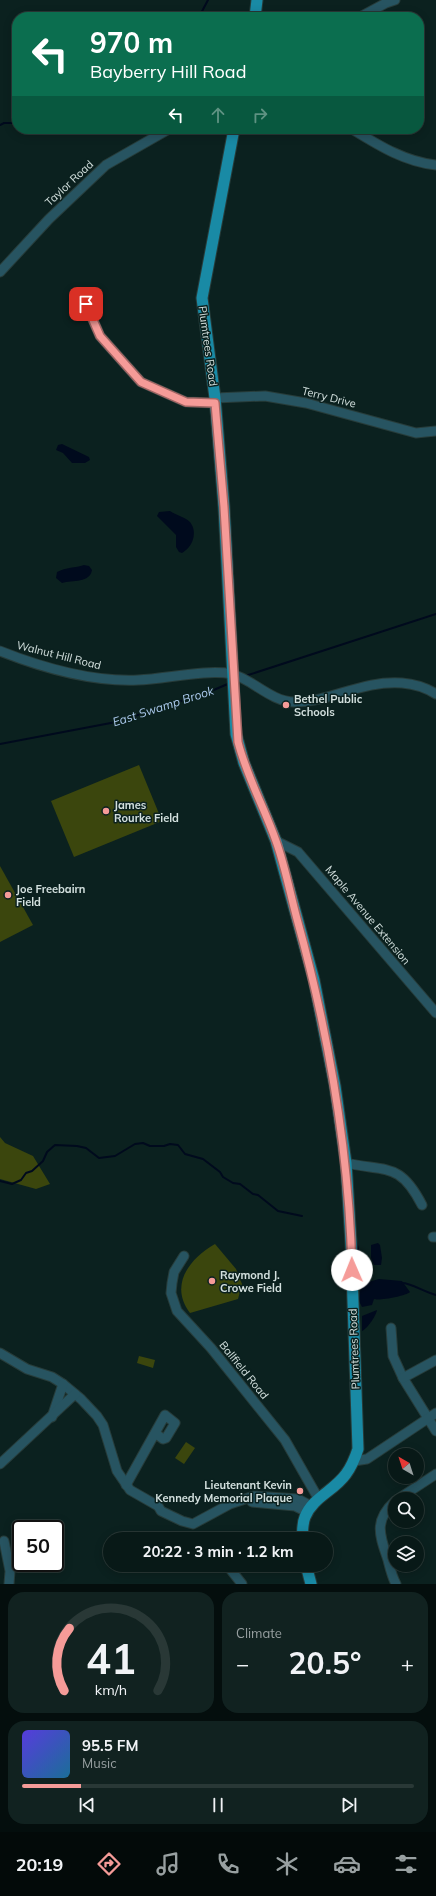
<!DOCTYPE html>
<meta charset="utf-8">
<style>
body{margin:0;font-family:Mulish,sans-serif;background:#112220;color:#f1f3f6;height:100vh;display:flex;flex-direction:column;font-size:15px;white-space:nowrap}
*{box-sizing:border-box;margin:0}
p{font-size:13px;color:#98a0a1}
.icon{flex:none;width:22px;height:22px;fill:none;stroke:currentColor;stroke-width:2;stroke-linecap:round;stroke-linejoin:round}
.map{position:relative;height:1584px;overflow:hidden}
.sheet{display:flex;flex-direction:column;gap:8px;padding:8px;background:#040e0d;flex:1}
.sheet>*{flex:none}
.guide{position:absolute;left:12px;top:12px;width:412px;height:122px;border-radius:16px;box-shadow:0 2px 10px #0003,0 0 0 1px #293836;background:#0b6e4f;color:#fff;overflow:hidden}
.needle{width:26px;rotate:321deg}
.fabs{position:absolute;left:388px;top:1448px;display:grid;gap:8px}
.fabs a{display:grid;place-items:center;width:36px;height:36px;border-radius:50%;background:#081917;box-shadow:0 2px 10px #0003,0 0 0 1px #293836;font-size:20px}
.speed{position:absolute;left:12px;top:1520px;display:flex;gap:8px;font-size:20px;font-weight:700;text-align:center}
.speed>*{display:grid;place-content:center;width:52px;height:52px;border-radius:50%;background:#081917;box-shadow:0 2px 10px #0003,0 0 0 1px #293836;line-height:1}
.speed .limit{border:2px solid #111;border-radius:6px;background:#fff;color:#111}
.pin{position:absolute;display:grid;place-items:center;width:34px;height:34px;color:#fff;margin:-17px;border-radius:8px;box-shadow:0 2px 6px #0006}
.me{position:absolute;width:44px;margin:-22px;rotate:359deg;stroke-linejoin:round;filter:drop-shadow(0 0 3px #0008)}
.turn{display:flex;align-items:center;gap:14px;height:84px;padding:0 12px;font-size:18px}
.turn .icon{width:52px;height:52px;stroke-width:2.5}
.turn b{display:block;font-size:28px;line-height:34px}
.lanes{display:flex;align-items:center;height:38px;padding:0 12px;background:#0003;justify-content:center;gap:20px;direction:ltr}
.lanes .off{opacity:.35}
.big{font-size:30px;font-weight:700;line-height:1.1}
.sheet .widget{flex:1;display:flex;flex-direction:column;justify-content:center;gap:6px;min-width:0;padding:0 14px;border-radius:16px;background:#112220}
.sheet .dial{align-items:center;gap:0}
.dial svg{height:104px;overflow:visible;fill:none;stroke:#293836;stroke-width:7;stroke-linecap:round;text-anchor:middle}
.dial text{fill:#f1f3f6;stroke:none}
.song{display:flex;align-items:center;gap:12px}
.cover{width:48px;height:48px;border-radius:6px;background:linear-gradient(135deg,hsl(250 70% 55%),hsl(200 70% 35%))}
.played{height:4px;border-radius:2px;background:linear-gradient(90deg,#f59b98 15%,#293836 15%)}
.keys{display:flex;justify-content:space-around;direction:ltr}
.heat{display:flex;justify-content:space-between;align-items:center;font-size:22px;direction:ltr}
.sheet .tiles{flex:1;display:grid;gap:8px;grid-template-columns:1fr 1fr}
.widget:last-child{grid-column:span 2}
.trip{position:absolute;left:103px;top:1532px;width:230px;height:40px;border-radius:20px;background:#081917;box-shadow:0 2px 10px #0003,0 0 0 1px #293836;font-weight:700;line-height:40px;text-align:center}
.dock{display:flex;height:64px;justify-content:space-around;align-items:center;background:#030a09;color:#98a0a1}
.dock .icon{width:28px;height:28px}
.dock .selected{color:#f59b98}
.dock b{font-size:18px;color:#f1f3f6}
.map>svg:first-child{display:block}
.green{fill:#3b460d}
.water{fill:#000a1d}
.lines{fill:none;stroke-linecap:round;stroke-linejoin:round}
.stream{stroke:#000a1d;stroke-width:2}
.minor-casing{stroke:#273c3a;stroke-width:11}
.major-casing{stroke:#273c3a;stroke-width:13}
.minor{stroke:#275461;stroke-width:9}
.major{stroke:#198aa5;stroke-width:11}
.route-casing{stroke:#9f6563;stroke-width:10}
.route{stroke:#f59b98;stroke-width:7}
.poi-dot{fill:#f59b98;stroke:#0b211f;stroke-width:1.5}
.labels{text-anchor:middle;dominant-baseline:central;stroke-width:3;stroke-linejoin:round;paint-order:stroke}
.street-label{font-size:11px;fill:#d3e0de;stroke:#0b211f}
.poi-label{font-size:11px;font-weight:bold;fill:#d3e0de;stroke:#0b211f;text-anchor:start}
.water-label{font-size:12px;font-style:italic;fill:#accaed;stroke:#0b211f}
</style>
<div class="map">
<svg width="436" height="1584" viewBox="0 0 436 1584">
<rect width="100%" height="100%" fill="#0b211f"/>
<!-- green -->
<g class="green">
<polygon points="139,765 162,821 74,857 51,801"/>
<polygon points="0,866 33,925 0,942"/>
<polygon points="0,1137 5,1143 33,1156 50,1184 36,1189 0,1179"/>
<path d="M215,1244L236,1269L242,1284L238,1299L190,1313C169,1285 189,1259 215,1244Z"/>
<polygon points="139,1356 155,1360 153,1368 137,1363"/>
<polygon points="186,1442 195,1448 184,1464 175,1458"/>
</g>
<!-- water -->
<g class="water">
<polygon points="62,444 89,457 90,460 85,463 72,463 63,453 56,450 58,445"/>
<path d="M170,511C176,515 185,517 190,522C198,532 193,547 182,553L179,552L176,547V535L157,516L159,512Z"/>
<path d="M84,565L89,566L92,570C90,583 73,580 62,583L56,578L57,572C66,567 75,568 84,565Z"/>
<polygon points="378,1243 380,1245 382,1258 381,1265 374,1265 371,1258 371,1245"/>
<path d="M379,1279L402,1281L410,1292C406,1296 379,1301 374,1299L372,1305L362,1307L359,1301L361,1284Z"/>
<path d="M377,1310C376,1316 367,1329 362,1331V1316Z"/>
</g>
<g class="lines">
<!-- stream -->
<g class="stream">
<polyline points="199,17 208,0"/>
<polyline points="0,125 4,123 17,123"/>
<polyline points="49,129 61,131 77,129"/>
<polyline points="245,676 436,614"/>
<polyline points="0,744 116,722 209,692 230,683"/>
<polyline points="0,1181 12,1184 21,1180 26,1173 32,1171 43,1161 47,1152 55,1145 77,1146 86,1148 99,1158 115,1156 135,1144 143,1143 150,1146 164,1146 170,1144 178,1145 185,1154 203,1159 220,1172 223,1177 233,1183 240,1184 253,1194 258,1195 278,1211 302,1216"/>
<polyline points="356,1241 359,1253 357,1270"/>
<polyline points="357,1278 361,1284 363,1284"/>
<path d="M402,1283C411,1283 424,1292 436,1295"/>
</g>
<defs>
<g id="minor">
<polyline points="360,17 386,3 395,0"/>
<path d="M352,129C378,145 405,162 436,165"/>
<polyline points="0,272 49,219 106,165 169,129"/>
<polyline points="86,304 100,336 141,382 186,402 215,403"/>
<polyline points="215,398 265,396 306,403 416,433 436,431"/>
<path d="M0,651C43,668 92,682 138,680C166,679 206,669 232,674C252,679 271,702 295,702C331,702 362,680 402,683C414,684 425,687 436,694"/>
<polyline points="276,841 298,852 436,1013"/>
<path d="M346,1163C387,1172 400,1162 422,1205"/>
<polyline points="433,1237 436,1237"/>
<polyline points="184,1256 174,1272 172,1283 171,1293 177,1311 211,1348 285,1440 318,1498"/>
<polyline points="391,1328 393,1356 403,1378 436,1431"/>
<polyline points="0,1353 27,1369 52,1377 63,1384 81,1399 97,1416 103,1425 117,1471 130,1490 158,1506 161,1511 182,1521 193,1524 230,1504 254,1496 298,1499 311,1506"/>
<polyline points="403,1378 436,1360"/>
<polyline points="52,1417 63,1384"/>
<polyline points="354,1461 367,1459 436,1413"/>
<polyline points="0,1464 75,1394"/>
<polyline points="126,1485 165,1415 175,1423 166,1438 163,1439 155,1433"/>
<polyline points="398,1499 436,1474"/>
<path d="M395,1501C373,1521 380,1536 388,1560C390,1568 392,1577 396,1584"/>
<polyline points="252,1502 295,1506 307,1512"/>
<polyline points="4,1541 10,1571 9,1584"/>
<polyline points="227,1565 242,1584"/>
</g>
<g id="major">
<polyline points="255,17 257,0"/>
<path d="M234,129L202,298L215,398L224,507L236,734L244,763L276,841L314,980L335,1086L346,1163L351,1243L358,1449C355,1458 352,1466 346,1474C334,1491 313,1497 305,1517C302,1524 303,1532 302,1539"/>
<polyline points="306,1565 311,1584"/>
</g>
</defs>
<!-- minor casing -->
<use href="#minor" class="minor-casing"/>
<!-- major casing -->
<use href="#major" class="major-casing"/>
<!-- minor -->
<use href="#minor" class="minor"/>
<!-- major -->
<use href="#major" class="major"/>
</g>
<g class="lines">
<defs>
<path id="route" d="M86,304L100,336L141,382L186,402L215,403L224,507L238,742C247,777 264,807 276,841C285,866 290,893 297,919C329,1034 349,1151 352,1270"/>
</defs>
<!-- route casing -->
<use href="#route" class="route-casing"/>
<!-- route -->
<use href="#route" class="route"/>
</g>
<!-- markers -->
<g class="poi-dot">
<circle cx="286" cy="705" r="4"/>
<circle cx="106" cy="811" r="4"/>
<circle cx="8" cy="895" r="4"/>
<circle cx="212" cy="1281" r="4"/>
<circle cx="300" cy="1491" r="4"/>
</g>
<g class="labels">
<!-- street labels -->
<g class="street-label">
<text transform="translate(69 183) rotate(-43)">Taylor Road</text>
<text transform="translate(208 346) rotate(82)">Plumtrees Road</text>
<text transform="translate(329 397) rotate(14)">Terry Drive</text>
<text transform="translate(59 655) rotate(14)">Walnut Hill Road</text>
<text transform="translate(368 915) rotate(50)">Maple Avenue Extension</text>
<text transform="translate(354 1349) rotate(-92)">Plumtrees Road</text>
<text transform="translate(244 1370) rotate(51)">Ballfield Road</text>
</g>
<!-- poi labels -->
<g class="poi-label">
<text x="294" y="699">Bethel Public<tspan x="294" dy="13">Schools</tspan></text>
<text x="114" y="805">James<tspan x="114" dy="13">Rourke Field</tspan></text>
<text x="16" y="889">Joe Freebairn<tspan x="16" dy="13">Field</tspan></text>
<text x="220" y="1275">Raymond J.<tspan x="220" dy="13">Crowe Field</tspan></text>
<text x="292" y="1485" text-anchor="end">Lieutenant Kevin<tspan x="292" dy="13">Kennedy Memorial Plaque</tspan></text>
</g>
<!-- water labels -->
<g class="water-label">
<text transform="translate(163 706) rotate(-18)">East Swamp Brook</text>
</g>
</g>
</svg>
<div class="fabs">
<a><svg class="needle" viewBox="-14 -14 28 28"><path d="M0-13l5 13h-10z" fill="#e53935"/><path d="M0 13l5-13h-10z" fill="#98a0a1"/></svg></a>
<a><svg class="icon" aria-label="search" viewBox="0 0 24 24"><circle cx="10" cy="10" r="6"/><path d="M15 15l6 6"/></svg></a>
<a><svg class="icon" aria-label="layers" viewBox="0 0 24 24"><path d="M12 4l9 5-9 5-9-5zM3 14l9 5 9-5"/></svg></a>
</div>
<div class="speed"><div class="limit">50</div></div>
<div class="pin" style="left:86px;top:304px;background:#d93025"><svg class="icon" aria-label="arrive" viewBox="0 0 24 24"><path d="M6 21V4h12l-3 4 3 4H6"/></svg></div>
<svg class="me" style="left:352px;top:1270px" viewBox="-20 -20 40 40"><circle r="19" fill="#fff"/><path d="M0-13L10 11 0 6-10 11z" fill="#f59b98"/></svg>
<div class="trip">20:22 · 3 min · 1.2 km</div>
<div class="guide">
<div class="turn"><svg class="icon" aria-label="left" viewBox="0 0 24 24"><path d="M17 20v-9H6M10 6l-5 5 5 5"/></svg><div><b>970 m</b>Bayberry Hill Road</div></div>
<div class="lanes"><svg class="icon" aria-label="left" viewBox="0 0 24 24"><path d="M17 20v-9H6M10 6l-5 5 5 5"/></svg><svg class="icon off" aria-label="ahead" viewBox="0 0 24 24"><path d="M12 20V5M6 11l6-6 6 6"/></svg><svg class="icon off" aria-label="right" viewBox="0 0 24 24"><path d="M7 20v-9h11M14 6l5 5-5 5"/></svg></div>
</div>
</div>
<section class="sheet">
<div class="tiles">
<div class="widget dial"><svg viewBox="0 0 100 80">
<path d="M14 69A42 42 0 1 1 86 69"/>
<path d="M14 69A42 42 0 0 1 18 21" stroke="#f59b98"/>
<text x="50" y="56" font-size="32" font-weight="700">41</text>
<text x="50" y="72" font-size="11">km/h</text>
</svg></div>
<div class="widget"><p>Climate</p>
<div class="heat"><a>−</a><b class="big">20.5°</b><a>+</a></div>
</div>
<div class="widget">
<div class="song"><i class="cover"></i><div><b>95.5 FM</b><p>Music</p></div></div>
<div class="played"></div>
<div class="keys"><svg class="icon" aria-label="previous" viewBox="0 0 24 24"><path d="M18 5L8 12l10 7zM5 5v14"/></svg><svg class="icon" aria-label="pause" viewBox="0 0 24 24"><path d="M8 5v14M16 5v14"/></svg><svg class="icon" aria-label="next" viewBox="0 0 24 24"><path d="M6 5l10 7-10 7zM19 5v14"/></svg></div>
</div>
</div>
</section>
<nav class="dock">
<b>20:19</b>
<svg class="icon selected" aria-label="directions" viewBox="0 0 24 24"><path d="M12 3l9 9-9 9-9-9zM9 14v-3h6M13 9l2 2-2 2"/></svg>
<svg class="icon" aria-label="music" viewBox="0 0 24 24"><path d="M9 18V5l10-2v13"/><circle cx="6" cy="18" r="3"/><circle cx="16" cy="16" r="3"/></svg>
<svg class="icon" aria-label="phone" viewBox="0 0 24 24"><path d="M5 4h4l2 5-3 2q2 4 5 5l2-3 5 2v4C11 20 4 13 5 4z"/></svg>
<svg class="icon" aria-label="climate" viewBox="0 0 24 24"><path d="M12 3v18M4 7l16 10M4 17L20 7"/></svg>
<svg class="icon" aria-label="car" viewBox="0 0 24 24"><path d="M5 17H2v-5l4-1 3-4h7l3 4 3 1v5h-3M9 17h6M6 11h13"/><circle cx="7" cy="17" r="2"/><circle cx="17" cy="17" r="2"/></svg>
<svg class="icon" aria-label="filters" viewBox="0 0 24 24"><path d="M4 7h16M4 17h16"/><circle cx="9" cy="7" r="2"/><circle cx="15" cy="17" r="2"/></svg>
</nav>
